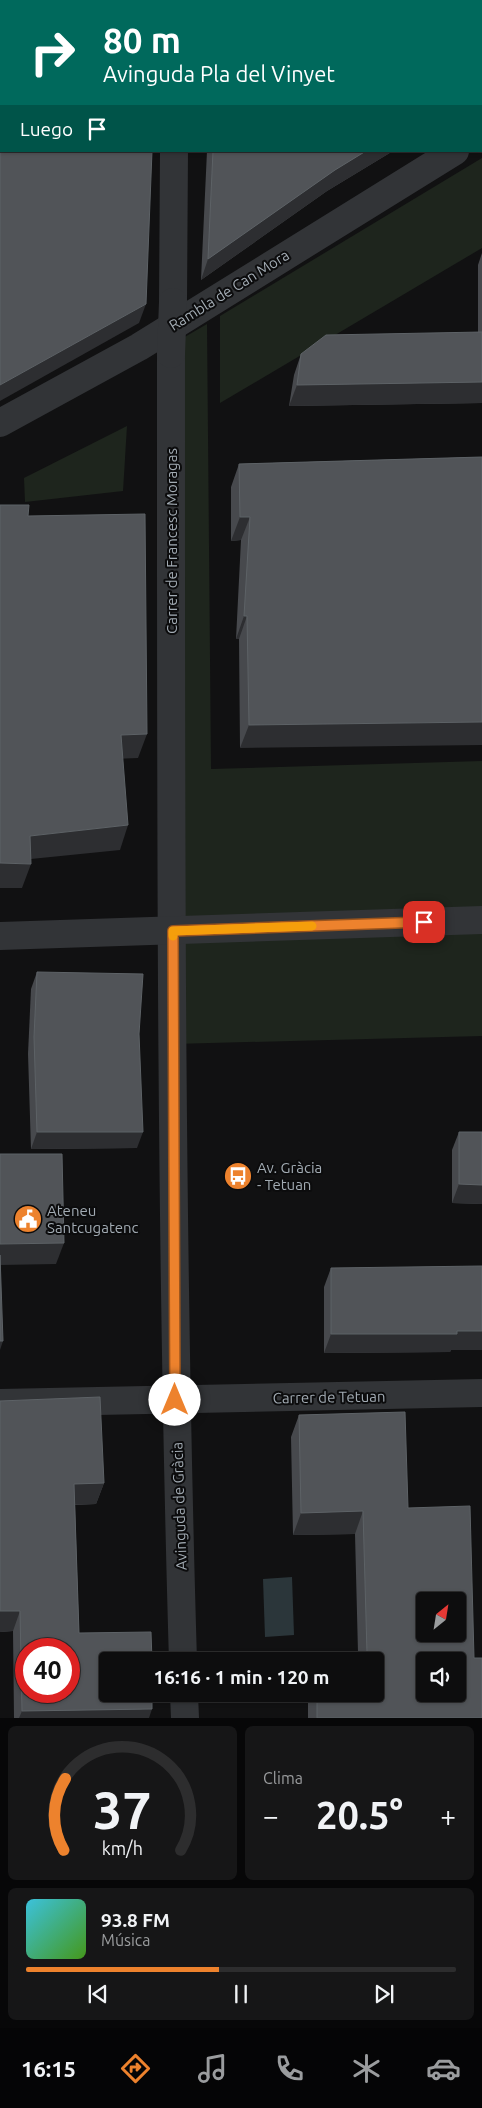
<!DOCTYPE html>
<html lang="es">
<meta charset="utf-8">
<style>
body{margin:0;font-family:Ubuntu,sans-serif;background:#161617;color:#f1f3f6;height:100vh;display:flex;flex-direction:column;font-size:19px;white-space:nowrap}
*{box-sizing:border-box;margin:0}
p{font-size:16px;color:#9a9c9e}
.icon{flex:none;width:28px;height:28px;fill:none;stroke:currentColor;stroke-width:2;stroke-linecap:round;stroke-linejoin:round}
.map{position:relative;height:1718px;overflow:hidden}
.sheet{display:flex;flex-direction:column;gap:8px;padding:8px;background:#070708;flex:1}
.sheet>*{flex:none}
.guide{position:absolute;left:0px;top:0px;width:482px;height:152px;box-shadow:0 1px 4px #0004,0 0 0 1px #2d2d2e;background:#00695c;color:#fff;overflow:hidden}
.needle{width:32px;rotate:30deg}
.buttons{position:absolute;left:416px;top:1592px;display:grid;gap:10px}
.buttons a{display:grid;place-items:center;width:50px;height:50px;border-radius:5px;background:#0d0d0e;box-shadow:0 1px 4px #0004,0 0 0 1px #2d2d2e;font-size:25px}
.speed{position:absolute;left:15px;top:1638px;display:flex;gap:10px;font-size:25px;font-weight:700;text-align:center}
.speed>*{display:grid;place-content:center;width:65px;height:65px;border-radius:50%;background:#0d0d0e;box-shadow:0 1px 4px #0004,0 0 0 1px #2d2d2e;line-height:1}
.speed .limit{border:8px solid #d22;background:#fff;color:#111}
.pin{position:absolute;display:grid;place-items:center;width:42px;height:42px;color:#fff;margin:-21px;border-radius:10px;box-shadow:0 2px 8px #0006}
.me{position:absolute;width:55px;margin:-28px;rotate:0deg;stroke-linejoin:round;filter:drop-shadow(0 0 4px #0008)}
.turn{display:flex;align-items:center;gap:18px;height:105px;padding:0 20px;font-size:22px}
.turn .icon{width:65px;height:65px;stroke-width:2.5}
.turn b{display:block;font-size:35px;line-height:42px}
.then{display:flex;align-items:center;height:48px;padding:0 20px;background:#0003;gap:10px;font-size:19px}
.big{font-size:38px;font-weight:600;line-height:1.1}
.sheet .widget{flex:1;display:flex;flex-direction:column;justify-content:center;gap:8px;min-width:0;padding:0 18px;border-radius:8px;background:#161617}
.sheet .dial{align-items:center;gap:0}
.dial svg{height:130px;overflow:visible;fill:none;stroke:#2d2d2e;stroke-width:7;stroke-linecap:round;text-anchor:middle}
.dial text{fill:#f1f3f6;stroke:none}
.song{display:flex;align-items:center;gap:15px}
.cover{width:60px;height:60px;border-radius:8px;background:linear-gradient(135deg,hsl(190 70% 55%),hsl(100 70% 35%))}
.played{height:5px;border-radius:2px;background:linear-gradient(90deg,#ed822d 45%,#2d2d2e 45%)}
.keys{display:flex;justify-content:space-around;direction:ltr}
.heat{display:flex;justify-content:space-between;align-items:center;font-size:28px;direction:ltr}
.sheet .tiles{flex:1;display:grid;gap:8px;grid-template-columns:1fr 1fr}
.widget:last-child{grid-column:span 2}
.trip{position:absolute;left:99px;top:1652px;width:285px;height:50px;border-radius:5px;background:#0d0d0e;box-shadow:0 1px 4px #0004,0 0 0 1px #2d2d2e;font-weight:600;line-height:50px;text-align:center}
.menu{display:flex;height:80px;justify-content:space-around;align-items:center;background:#050506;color:#9a9c9e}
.menu .icon{width:35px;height:35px}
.menu .on{color:#ed822d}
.menu b{font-size:22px;color:#f1f3f6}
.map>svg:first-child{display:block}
.green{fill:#1e251d}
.water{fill:#2b363a}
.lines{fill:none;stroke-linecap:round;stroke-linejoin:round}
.minor{stroke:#323437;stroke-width:28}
.minor-bridge{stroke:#323437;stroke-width:28}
.wall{fill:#47494d}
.shaded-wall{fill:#2d2e31}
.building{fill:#515458;stroke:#5d6266;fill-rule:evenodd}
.route-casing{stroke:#9a541d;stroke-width:12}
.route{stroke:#ed822d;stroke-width:9}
.slow{stroke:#f59e0b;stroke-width:9}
.labels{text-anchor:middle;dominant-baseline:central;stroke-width:4;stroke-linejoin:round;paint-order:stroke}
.street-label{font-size:15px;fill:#a2abb3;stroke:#0c0c0d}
.poi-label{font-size:15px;fill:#a2abb3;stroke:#0c0c0d;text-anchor:start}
</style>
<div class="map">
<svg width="482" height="1718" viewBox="0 0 482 1718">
<rect width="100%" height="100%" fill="#111112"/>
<!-- green -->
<g class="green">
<polygon points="482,158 482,248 220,403 220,316"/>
<polygon points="207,324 211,769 482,761 482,1036 173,1044 171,345"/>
<polygon points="127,426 123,491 25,502 24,478"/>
</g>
<!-- water -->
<polygon class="water" points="292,1577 294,1635 265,1637 263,1579"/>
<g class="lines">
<!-- minor -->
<g class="minor">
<polyline points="177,1 177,0"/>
<polyline points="463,1 463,0"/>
<polyline points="481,62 482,62"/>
<polyline points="481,135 482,135"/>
<polyline points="173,302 174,151"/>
<path d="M171,354C171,790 170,1226 183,1661"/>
<polyline points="0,423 139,347 455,151"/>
<polyline points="0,936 482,920"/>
<polyline points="0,1403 482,1393"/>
<polyline points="184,1694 185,1718"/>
</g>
<!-- minor-bridge -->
<polyline class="minor-bridge" points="171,354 173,302"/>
</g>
<!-- wall -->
<g class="wall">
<polygon points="207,151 393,151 327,191 201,280"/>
<polygon points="482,253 482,403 289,406 294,375 301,354 478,332 478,265"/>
<polygon points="482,457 240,748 239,639 236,639 241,540 231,541 231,487 239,464"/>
<polygon points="37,972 139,1034 137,1148 31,1149 28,1054 31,989"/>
<polygon points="459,1132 482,1132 482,1204 452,1203 452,1150"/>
<polygon points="331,1268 451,1350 450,1352 324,1353 324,1287"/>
<polygon points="0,1401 104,1483 96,1504 75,1505 79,1633 149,1718 14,1718 13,1631 0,1632"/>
<polygon points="299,1415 408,1508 474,1658 482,1718 308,1718 308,1694 375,1694 375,1661 314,1661 317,1654 358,1653 355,1534 293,1535 291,1437"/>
</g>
<!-- shaded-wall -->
<g class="shaded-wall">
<polygon points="0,9 1,9 1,22 0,25"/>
<polygon points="366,151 393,151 327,191 201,280 208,259 335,170"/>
<polygon points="146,304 139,323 0,401 0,385"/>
<polygon points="482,382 482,403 289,406 297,385"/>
<polygon points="240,517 250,517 241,540 231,541"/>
<polygon points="244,616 247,616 239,639 236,639"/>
<polygon points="482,722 482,745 240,748 249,725"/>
<polygon points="147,734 138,758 113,759 121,735"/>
<polygon points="128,825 120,850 21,860 30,836"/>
<polygon points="0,863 31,864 22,888 0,888"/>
<polygon points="37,1132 143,1132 137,1148 31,1149"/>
<polygon points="459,1184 482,1185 482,1204 452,1203"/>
<polygon points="64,1243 56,1264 0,1265 0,1244"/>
<polygon points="457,1331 482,1331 482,1350 451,1350 450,1352 324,1353 331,1334"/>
<polygon points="0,1341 3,1341 0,1350"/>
<polygon points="104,1483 96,1504 67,1505 74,1484"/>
<polygon points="363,1511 355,1534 293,1535 301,1513"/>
<polygon points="0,1611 20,1611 13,1631 0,1632"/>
<polygon points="152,1709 149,1718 19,1718 22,1711"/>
</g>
<!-- building -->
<g class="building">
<polygon points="0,0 140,0 140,1 1,1 1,9 0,9"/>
<polygon points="0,36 1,37 1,151 152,151 146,304 0,385"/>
<polygon points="213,151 366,151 335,170 208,259"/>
<polygon points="482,332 482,382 297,385 301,354 326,335"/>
<polygon points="482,457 482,722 249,725 247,616 244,616 250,517 240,517 239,464"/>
<polygon points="0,505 29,505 28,516 145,514 147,734 121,735 128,825 30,836 31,864 0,863"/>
<polygon points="37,972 143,974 139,1034 143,1132 37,1132 34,1037"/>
<polygon points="459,1132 482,1132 482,1185 459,1184"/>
<polygon points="0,1154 62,1154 64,1243 0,1244"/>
<polygon points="0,1255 3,1341 0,1341"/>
<polygon points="482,1266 482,1331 457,1331 457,1334 331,1334 331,1268"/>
<path d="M100,1397L104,1483L74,1484L79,1633L151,1632L152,1661H108V1694H152V1709L22,1711L20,1611H0V1401ZM26,1649H69V1691H26Z"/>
<path d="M405,1412L408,1508L470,1506L474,1658H482V1718H317V1694H375V1661H317V1654L367,1653L363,1511L301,1513L299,1415ZM425,1601H458V1634H425ZM425,1661H458V1694H425Z"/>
</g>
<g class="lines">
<defs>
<polyline id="route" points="175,1400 173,931 424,922"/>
</defs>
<!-- route casing -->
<use href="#route" class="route-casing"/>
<!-- route -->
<use href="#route" class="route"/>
<!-- slow -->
<polyline class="slow" points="173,936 173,931 312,926"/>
</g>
<!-- icons -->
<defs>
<symbol id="bus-disc" viewBox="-11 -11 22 22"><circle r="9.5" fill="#ed822d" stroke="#0c0c0d"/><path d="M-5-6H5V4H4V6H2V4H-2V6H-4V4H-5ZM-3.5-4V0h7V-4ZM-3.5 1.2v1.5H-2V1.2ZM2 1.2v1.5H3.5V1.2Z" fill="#fff"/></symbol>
<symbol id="civic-disc" viewBox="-11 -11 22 22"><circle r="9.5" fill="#ed822d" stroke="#0c0c0d"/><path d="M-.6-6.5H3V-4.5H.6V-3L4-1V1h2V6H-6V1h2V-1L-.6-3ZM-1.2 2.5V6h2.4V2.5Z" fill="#fff"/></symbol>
</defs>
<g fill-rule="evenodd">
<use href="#bus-disc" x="222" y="1160" width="32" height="32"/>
<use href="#civic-disc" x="12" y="1203" width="32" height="32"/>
</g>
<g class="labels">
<!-- street labels -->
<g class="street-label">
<text transform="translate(229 290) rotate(-32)">Rambla de Can Mora</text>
<text transform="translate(171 541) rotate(-90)">Carrer de Francesc Moragas</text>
<text transform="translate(329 1397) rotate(-1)">Carrer de Tetuan</text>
<text transform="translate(179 1506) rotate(-92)">Avinguda de Gràcia</text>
</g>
<!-- poi labels -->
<g class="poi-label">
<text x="257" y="1167">Av. Gràcia<tspan x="257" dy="17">- Tetuan</tspan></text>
<text x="47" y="1210">Ateneu<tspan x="47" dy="17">Santcugatenc</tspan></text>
</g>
</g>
</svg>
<div class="buttons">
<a><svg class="needle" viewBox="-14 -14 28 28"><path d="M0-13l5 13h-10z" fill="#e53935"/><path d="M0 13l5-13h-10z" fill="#9a9c9e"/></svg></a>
<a><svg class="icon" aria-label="sound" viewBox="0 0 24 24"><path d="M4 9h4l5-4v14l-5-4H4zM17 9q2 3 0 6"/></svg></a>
</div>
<div class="speed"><div class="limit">40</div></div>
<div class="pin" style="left:424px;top:922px;background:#d93025"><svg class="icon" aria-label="arrive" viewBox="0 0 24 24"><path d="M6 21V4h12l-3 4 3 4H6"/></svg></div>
<svg class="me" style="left:175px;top:1400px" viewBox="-20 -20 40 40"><circle r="19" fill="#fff"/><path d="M0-13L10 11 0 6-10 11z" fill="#ed822d"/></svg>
<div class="trip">16:16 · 1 min · 120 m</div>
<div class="guide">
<div class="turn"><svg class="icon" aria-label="right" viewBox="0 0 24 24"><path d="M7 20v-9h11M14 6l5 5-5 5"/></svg><div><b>80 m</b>Avinguda Pla del Vinyet</div></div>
<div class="then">Luego<svg class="icon" aria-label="arrive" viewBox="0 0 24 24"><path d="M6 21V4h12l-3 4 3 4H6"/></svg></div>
</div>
</div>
<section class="sheet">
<div class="tiles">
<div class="widget dial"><svg viewBox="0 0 100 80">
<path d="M14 69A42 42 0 1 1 86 69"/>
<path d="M14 69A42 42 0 0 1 15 25" stroke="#ed822d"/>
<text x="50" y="56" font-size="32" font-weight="700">37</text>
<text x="50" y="72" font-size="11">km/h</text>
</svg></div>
<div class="widget"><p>Clima</p>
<div class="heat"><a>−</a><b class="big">20.5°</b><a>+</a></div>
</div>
<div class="widget">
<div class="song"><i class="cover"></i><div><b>93.8 FM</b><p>Música</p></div></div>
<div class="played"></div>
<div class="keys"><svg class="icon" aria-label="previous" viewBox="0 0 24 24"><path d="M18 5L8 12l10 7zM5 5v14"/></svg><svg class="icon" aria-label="pause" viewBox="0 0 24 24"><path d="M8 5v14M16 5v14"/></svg><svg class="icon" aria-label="next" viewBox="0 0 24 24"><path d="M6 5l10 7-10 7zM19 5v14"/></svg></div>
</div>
</div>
</section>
<nav class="menu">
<b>16:15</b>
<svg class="icon on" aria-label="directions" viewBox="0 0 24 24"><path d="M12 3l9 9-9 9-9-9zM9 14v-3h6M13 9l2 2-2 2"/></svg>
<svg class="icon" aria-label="music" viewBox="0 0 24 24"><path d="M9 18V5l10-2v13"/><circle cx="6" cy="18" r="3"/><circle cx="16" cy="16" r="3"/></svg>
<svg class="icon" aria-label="phone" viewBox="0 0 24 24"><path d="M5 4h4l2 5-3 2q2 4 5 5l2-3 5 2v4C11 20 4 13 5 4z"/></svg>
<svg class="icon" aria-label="climate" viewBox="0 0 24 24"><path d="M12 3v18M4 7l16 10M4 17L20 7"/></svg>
<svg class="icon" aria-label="car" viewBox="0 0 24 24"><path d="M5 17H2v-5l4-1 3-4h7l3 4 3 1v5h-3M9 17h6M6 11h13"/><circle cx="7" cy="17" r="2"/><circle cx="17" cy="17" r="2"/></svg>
</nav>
